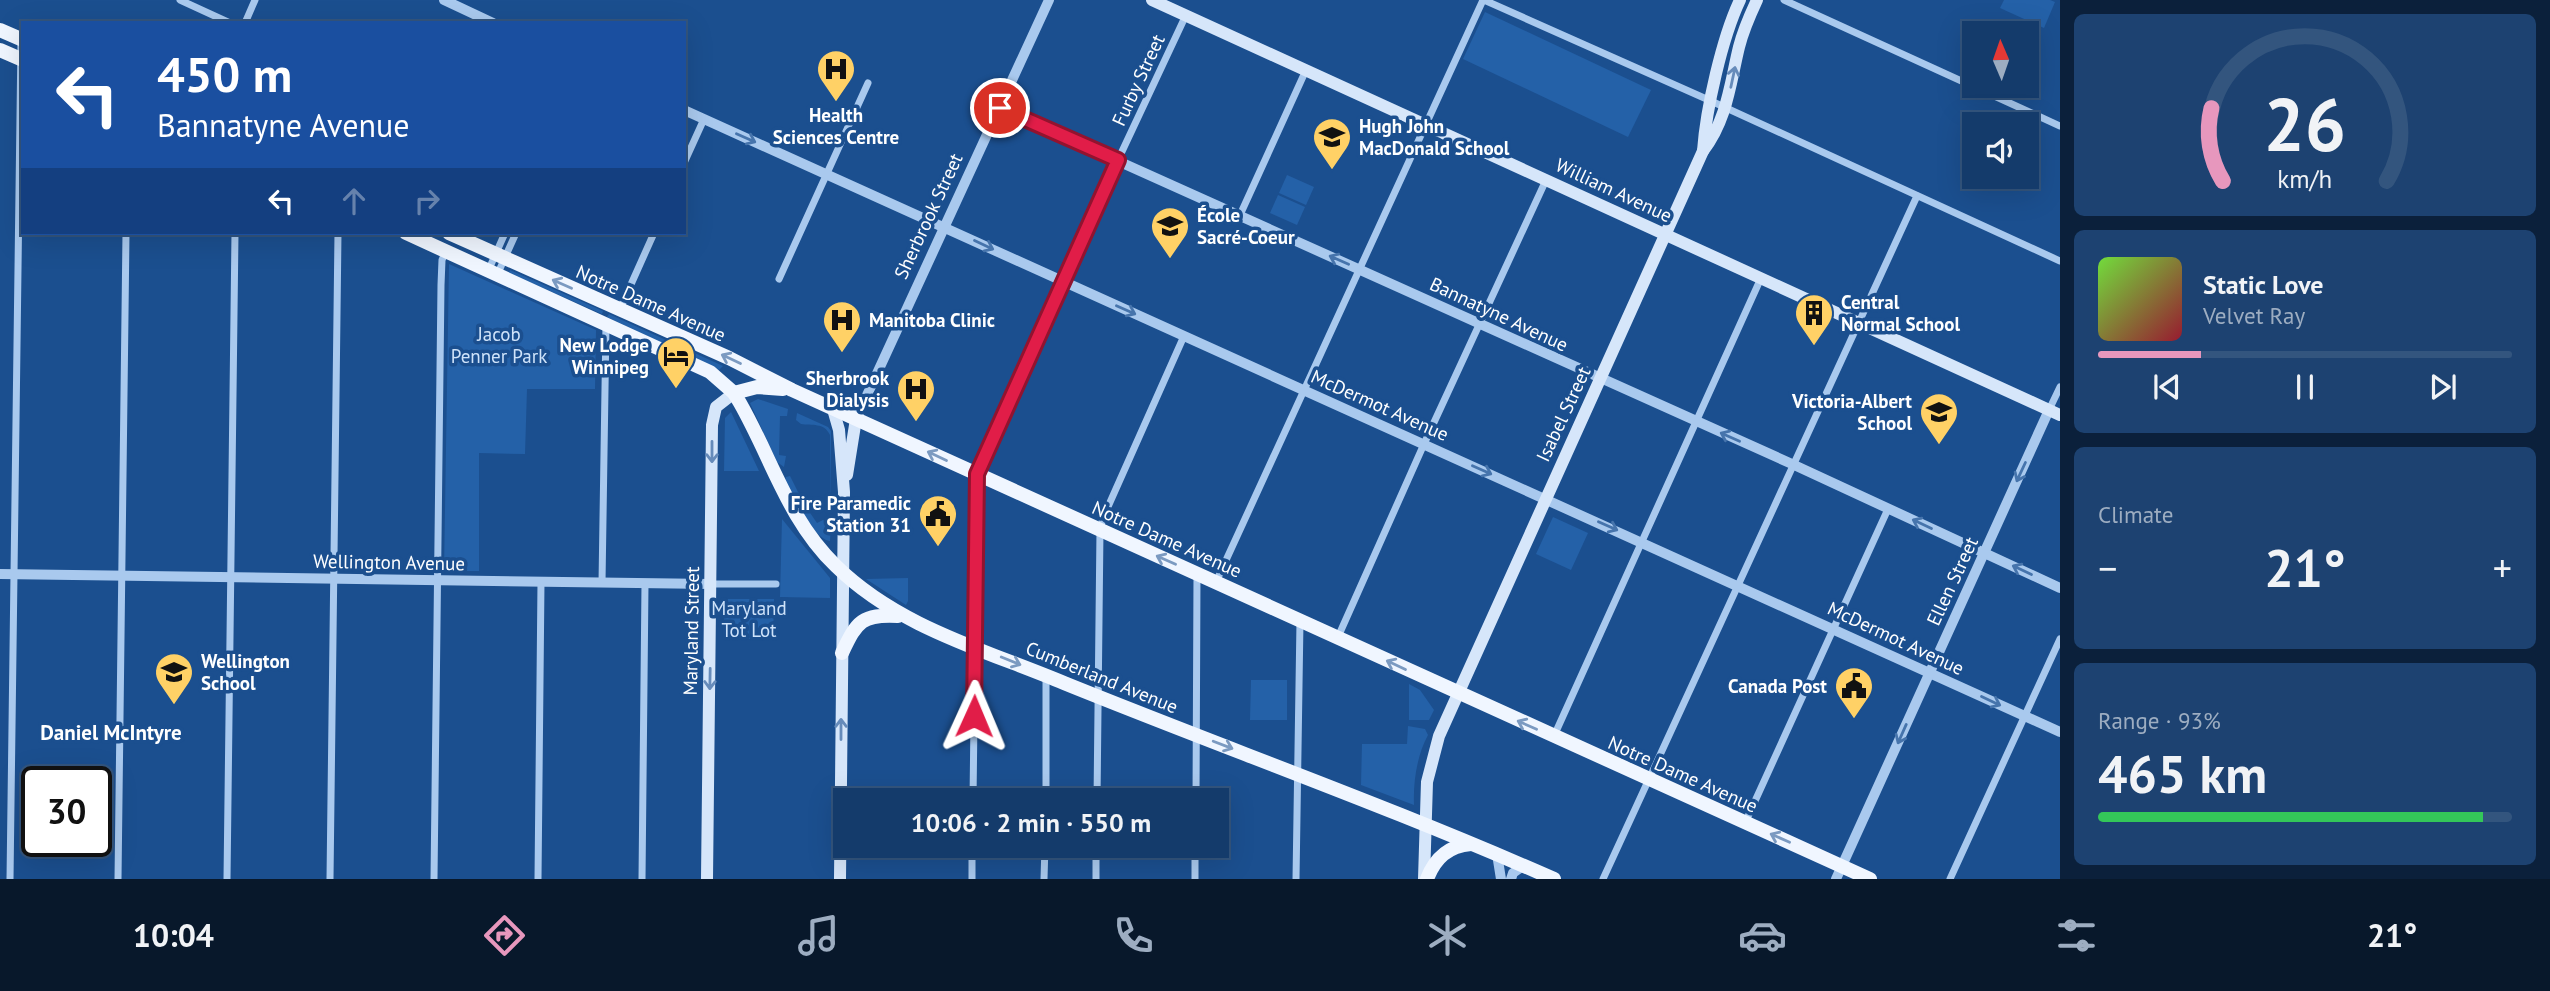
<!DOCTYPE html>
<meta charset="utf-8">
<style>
body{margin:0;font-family:"PT Sans",sans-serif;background:#1d4271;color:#f1f3f6;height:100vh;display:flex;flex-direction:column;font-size:26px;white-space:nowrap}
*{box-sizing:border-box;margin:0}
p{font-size:23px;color:#9dadc1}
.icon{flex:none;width:38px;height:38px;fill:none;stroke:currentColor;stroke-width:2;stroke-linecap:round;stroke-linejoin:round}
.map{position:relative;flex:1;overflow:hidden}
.panel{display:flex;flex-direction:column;gap:14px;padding:14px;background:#0b203b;width:490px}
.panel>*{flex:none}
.banner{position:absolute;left:21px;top:21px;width:665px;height:214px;border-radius:0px;box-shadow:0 7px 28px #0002,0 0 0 2px #33557e;background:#1a4fa0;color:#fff;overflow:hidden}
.needle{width:46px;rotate:358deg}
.controls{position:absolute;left:1962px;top:21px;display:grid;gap:14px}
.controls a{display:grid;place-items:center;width:77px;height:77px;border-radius:0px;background:#143b6b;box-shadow:0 7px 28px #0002,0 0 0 2px #33557e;font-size:35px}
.speed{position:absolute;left:21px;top:766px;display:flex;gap:14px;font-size:35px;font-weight:700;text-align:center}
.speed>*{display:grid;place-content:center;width:91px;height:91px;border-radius:50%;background:#143b6b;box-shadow:0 7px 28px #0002,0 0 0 2px #33557e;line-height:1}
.speed .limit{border:4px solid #111;border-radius:10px;background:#fff;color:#111}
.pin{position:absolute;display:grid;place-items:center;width:60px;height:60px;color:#fff;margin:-30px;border:4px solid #fff;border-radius:50%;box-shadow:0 2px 7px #0007}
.me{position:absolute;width:77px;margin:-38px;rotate:1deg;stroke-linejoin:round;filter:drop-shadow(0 0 5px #0008)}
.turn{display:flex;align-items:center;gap:24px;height:147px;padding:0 21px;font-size:32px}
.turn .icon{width:91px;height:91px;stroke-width:2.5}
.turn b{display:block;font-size:49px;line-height:60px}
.lanes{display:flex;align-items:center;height:66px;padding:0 21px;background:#0003;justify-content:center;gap:35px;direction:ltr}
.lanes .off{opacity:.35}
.big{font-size:52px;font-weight:700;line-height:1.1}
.panel .card{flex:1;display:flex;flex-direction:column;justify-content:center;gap:10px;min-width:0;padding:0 24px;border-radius:10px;background:#1d4271}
.panel .dial{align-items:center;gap:0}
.dial svg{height:182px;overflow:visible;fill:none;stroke:#33557e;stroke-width:7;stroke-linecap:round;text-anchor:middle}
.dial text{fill:#f1f3f6;stroke:none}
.song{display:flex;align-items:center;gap:21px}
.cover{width:84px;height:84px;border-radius:10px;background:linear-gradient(135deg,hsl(100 70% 55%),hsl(350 70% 35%))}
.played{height:7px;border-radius:4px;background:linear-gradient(90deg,#e797bd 25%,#33557e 25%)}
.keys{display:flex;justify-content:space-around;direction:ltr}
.heat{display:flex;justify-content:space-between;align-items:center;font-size:38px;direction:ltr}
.charge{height:10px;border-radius:5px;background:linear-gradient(90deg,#34c759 93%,#33557e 0)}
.trip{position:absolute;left:833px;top:788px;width:396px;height:70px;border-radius:0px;background:#143b6b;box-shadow:0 7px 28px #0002,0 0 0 2px #33557e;font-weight:700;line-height:70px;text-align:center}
.dock{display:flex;height:112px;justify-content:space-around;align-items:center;background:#08182b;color:#9dadc1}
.dock .icon{width:49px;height:49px}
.dock .on{color:#e797bd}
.dock b{font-size:32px;color:#f1f3f6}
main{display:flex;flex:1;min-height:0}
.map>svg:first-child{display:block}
.green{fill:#2461a8}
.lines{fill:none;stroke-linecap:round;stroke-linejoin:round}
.minor{stroke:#a9c9ee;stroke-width:7}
.tertiary{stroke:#a9c9ee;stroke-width:10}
.secondary{stroke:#d6e6fa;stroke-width:12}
.primary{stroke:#f0f6ff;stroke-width:14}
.oneway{stroke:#668bba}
.oneway2{stroke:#4674ac}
.oneway3{stroke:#7b9ac1}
.route-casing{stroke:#92132f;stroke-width:18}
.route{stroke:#e11d48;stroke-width:12}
.labels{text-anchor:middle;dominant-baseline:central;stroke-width:7;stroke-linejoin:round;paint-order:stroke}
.street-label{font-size:19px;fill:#fff;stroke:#1b4f8f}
.poi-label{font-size:19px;font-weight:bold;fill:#fff;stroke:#1b4f8f;text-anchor:start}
.park-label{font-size:19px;fill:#cfe3fa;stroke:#1b4f8f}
.neighbourhood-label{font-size:21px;font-weight:bold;fill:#fff;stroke:#1b4f8f}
</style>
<main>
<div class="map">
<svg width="2060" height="879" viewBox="0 0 2060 879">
<rect width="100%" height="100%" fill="#1b4f8f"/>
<!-- green -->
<g class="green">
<polygon points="2004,0 2050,0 2055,2 2044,28 2000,8"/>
<polygon points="1485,12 1651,90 1628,137 1463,59"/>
<polygon points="1287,175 1314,187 1306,205 1279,193"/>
<polygon points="1278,195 1305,207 1297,225 1270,213"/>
<polygon points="449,264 596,330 595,389 527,389 525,454 479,453 479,571 444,571"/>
<polygon points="510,270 603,311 602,314 509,273"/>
<polygon points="609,314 723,366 719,370 607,317"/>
<polygon points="758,399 788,409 787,416 780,416 779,455 786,456 784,467 777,462 750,403"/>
<polygon points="731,412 759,471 724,471 725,418"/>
<path d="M797,413L828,427L831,431L830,512V435C824,422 812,426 801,424L796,420Z"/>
<path d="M790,476L798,492L808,500L804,504L817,523L823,520L831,522L830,541C813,539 794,496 785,481L786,477Z"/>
<polygon points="1553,517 1588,533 1571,570 1536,554"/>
<polygon points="782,519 830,578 830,598 780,597"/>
<polygon points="908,578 908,601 906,605 866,579"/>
<polygon points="724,599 774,599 773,639 724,639"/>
<polygon points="1251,680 1287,680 1287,720 1250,720"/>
<polygon points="1409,684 1420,690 1434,710 1429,720 1409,720"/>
<path d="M1408,726L1425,729L1428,735C1417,755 1413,782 1414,805L1361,785L1362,744H1407Z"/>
</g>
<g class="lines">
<!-- minor -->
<g class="minor">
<polyline points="180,0 230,23"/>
<polyline points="1484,0 1711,101 2060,261"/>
<polyline points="1784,0 2060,126"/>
<polyline points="245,23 255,0"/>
<polyline points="684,163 704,119"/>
<polyline points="1240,215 1306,70"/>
<polyline points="489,269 505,233"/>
<polyline points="498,273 516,233"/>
<polyline points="779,279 868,83"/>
<polyline points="620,309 654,233"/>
<polyline points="2049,410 2060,387"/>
<polyline points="1216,582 1483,0"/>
<polyline points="602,583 606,324"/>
<polyline points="711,584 776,584"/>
<polyline points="1338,637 1424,444 1546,180"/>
<polyline points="1554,736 1761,278"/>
<polyline points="973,800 977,474 1118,160 1186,15"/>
<polyline points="1046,800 1046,676"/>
<polyline points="1097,800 1100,530 1103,518 1184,336"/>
<polyline points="1196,800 1197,575"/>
<polyline points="1745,823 1888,509"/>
<polyline points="10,879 21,40"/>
<polyline points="118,879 126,233"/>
<polyline points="227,879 235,233"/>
<polyline points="330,879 338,233"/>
<polyline points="434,879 441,285 442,260 446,251"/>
<polyline points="538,879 541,582"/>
<polyline points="642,879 645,584"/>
<polyline points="972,879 972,845"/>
<polyline points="1044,879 1045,845"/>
<polyline points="1096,879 1096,845"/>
<polyline points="1195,879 1195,845"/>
<polyline points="1296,879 1300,621"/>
<polyline points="1603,879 1917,196"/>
<polyline points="1950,879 2060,639"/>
</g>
<!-- tertiary -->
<g class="tertiary">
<polyline points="444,0 493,23"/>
<polyline points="1000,108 1792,464 2060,588"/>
<polyline points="684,110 2060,732"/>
<polyline points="856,419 1049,0"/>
<polyline points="0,574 711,584"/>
<polyline points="1497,854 1501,879"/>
<polyline points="1511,879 1513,873 1523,866"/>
<polyline points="1836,879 2049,410"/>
</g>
<!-- secondary -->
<g class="secondary">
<polyline points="1152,0 2060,415"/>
<path d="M1703,151C1706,109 1722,38 1740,0"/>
<polyline points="833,409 839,430 844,492 840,879"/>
<polyline points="847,475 856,419"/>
<polyline points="707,879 712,425 716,407 734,393"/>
<path d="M1424,879L1427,782L1439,736L1703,151C1727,120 1730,84 1739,47C1743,31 1750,15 1757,0"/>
</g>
<!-- primary -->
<g class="primary">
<polyline points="0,30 23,40"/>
<polyline points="0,50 23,60"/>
<path d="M406,233L710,372L734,393L740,403C772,459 788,520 836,566C898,627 985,650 1064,683C1227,749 1393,808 1554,879"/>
<polyline points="449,233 729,358 792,390 1870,879"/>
<polyline points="734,393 757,387 783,389"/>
<path d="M842,653C857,621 862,614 898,616"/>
<path d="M1427,879C1435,858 1448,846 1471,844"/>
</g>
</g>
<!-- one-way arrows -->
<defs><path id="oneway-shaft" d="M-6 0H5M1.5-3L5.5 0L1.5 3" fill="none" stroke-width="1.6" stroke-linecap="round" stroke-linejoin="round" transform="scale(1.75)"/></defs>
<g class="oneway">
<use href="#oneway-shaft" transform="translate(1733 77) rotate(-78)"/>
<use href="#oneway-shaft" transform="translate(712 452) rotate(90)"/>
<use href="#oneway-shaft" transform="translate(710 679) rotate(91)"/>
<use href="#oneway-shaft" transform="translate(841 729) rotate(-90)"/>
</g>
<g class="oneway2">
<use href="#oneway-shaft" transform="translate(746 138) rotate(24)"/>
<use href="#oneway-shaft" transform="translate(984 245) rotate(25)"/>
<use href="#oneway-shaft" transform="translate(1339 260) rotate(-156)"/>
<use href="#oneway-shaft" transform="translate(1126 310) rotate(24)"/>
<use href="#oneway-shaft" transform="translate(1730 437) rotate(-156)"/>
<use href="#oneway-shaft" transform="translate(1482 470) rotate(24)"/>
<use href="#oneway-shaft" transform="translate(2021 472) rotate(115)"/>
<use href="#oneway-shaft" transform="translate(1922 524) rotate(-155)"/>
<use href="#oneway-shaft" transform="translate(1608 526) rotate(24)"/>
<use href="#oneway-shaft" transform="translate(2022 570) rotate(-155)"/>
<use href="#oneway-shaft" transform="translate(1991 701) rotate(25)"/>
<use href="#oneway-shaft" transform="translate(1902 734) rotate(114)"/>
</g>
<g class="oneway3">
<use href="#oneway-shaft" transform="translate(562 284) rotate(-156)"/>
<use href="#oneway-shaft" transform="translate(731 359) rotate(-155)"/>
<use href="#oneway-shaft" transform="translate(937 456) rotate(-155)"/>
<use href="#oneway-shaft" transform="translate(1166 560) rotate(-156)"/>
<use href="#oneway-shaft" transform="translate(1011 661) rotate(22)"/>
<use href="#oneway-shaft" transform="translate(1396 665) rotate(-155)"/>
<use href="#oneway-shaft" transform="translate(1527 725) rotate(-156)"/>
<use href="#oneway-shaft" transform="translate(1223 745) rotate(21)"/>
<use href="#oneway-shaft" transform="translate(1780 838) rotate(-156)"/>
</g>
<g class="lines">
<defs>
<polyline id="route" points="974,716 977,474 1118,160 1000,108"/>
</defs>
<!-- route casing -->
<use href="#route" class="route-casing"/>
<!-- route -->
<use href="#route" class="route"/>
</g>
<!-- icons -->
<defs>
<symbol id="hospital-pin" viewBox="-11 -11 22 30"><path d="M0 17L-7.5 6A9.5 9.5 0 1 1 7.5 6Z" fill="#ffd166" stroke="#1b4f8f"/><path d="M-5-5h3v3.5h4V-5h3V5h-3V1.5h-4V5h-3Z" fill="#111"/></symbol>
<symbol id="school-pin" viewBox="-11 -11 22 30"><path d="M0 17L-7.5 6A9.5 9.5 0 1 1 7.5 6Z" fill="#ffd166" stroke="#1b4f8f"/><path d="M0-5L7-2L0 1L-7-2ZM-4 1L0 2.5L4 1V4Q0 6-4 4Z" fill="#111"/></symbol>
<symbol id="building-pin" viewBox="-11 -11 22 30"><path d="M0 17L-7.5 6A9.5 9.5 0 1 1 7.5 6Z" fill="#ffd166" stroke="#1b4f8f"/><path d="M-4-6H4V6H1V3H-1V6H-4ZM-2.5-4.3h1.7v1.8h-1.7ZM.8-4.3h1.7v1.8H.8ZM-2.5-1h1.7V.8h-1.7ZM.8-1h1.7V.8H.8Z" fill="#111"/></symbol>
<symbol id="hotel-pin" viewBox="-11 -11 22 30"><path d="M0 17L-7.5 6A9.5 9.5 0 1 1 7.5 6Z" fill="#ffd166" stroke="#1b4f8f"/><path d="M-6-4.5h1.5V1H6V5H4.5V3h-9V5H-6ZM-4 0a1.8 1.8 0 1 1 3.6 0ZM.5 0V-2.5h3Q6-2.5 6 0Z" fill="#111"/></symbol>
<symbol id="civic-pin" viewBox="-11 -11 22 30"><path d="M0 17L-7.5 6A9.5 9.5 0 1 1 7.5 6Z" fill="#ffd166" stroke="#1b4f8f"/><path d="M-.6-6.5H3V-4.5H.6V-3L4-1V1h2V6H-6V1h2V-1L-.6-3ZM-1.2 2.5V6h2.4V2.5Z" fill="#111"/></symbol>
</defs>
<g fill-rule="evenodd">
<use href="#hospital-pin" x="814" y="47" width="44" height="60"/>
<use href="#school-pin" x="1310" y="115" width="44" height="60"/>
<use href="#school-pin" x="1148" y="204" width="44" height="60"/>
<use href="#building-pin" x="1792" y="291" width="44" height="60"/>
<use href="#hospital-pin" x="820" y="298" width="44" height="60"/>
<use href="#hotel-pin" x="654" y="334" width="44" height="60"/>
<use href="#hospital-pin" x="894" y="367" width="44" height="60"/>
<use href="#school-pin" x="1917" y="390" width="44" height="60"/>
<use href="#civic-pin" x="916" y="492" width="44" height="60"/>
<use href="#school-pin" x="152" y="650" width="44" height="60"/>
<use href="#civic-pin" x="1832" y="664" width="44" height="60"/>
</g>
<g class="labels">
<!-- street labels -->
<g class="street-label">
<text transform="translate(1138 80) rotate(-65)">Furby Street</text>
<text transform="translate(1614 190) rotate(25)">William Avenue</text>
<text transform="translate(928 216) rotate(-65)">Sherbrook Street</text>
<text transform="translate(651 303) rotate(24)">Notre Dame Avenue</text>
<text transform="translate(1499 314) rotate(25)">Bannatyne Avenue</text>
<text transform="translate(1380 405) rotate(24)">McDermot Avenue</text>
<text transform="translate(1563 414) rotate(-65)">Isabel Street</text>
<text transform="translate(1167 539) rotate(24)">Notre Dame Avenue</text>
<text transform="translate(389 562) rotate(1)">Wellington Avenue</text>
<text transform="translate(1952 581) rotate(-65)">Ellen Street</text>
<text transform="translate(691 631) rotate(-89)">Maryland Street</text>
<text transform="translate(1896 638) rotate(25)">McDermot Avenue</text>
<text transform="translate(1102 677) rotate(22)">Cumberland Avenue</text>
<text transform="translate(1683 774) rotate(24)">Notre Dame Avenue</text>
</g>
<!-- poi labels -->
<g class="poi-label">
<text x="836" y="115" text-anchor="middle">Health<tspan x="836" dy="22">Sciences Centre</tspan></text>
<text x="1359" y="126">Hugh John<tspan x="1359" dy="22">MacDonald School</tspan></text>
<text x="1197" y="215">École<tspan x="1197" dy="22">Sacré-Coeur</tspan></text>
<text x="1841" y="302">Central<tspan x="1841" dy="22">Normal School</tspan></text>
<text x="869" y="320">Manitoba Clinic</text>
<text x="649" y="345" text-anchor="end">New Lodge<tspan x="649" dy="22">Winnipeg</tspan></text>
<text x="889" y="378" text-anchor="end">Sherbrook<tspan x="889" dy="22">Dialysis</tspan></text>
<text x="1912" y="401" text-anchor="end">Victoria-Albert<tspan x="1912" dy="22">School</tspan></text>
<text x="911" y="503" text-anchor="end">Fire Paramedic<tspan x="911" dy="22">Station 31</tspan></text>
<text x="201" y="661">Wellington<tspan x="201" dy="22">School</tspan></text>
<text x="1827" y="686" text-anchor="end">Canada Post</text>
</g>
<!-- park labels -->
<g class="park-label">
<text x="499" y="334">Jacob<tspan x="499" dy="22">Penner Park</tspan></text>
<text x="749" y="608">Maryland<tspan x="749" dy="22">Tot Lot</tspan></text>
</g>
<!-- neighbourhood labels -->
<g class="neighbourhood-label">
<text x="111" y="732">Daniel McIntyre</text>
</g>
</g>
</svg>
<div class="controls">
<a><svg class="needle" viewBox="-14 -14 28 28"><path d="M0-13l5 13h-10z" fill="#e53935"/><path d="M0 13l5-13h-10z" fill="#9dadc1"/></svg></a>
<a><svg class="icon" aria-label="sound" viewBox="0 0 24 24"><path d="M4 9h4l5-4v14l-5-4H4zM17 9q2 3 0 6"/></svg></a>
</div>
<div class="speed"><div class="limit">30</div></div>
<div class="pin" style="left:1000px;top:108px;background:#d93025"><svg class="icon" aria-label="arrive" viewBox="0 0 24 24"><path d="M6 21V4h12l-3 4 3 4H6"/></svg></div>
<svg class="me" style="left:974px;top:716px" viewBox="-20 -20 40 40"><path d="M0-17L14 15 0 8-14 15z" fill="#e11d48" stroke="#fff" stroke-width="4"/></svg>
<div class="trip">10:06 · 2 min · 550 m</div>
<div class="banner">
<div class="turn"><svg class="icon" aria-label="left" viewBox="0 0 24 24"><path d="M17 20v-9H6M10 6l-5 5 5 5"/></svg><div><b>450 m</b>Bannatyne Avenue</div></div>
<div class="lanes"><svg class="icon" aria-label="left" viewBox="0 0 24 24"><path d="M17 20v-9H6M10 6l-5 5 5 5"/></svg><svg class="icon off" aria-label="ahead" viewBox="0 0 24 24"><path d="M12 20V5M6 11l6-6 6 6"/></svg><svg class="icon off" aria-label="right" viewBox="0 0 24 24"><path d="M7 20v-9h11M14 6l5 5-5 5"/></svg></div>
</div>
</div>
<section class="panel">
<div class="card dial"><svg viewBox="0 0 100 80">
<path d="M14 69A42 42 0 1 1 86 69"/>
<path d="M14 69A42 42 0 0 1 9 37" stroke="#e797bd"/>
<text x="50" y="56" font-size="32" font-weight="700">26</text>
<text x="50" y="72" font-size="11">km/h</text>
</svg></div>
<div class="card">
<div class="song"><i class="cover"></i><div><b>Static Love</b><p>Velvet Ray</p></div></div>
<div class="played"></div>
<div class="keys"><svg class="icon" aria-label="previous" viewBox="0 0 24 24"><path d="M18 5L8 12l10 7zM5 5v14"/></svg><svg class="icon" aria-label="pause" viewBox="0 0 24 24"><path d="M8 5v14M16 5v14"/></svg><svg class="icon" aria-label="next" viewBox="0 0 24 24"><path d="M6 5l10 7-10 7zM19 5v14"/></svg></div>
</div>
<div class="card"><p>Climate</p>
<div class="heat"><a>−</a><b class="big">21°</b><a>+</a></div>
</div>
<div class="card"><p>Range · 93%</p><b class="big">465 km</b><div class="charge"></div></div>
</section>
</main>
<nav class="dock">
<b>10:04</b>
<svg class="icon on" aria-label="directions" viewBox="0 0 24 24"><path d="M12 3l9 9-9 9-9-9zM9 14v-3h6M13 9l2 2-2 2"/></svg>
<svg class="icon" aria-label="music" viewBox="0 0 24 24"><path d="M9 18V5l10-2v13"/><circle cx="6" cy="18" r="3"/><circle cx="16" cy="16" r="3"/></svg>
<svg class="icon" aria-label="phone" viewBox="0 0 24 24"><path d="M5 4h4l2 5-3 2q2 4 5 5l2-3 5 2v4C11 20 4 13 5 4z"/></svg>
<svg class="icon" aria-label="climate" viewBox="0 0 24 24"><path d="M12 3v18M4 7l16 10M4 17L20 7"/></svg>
<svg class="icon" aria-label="car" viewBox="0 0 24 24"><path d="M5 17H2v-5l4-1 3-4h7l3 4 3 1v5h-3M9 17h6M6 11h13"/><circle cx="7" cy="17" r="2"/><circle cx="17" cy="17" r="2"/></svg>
<svg class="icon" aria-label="filters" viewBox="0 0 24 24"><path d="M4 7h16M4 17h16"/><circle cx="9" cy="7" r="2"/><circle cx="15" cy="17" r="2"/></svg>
<b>21°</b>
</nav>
